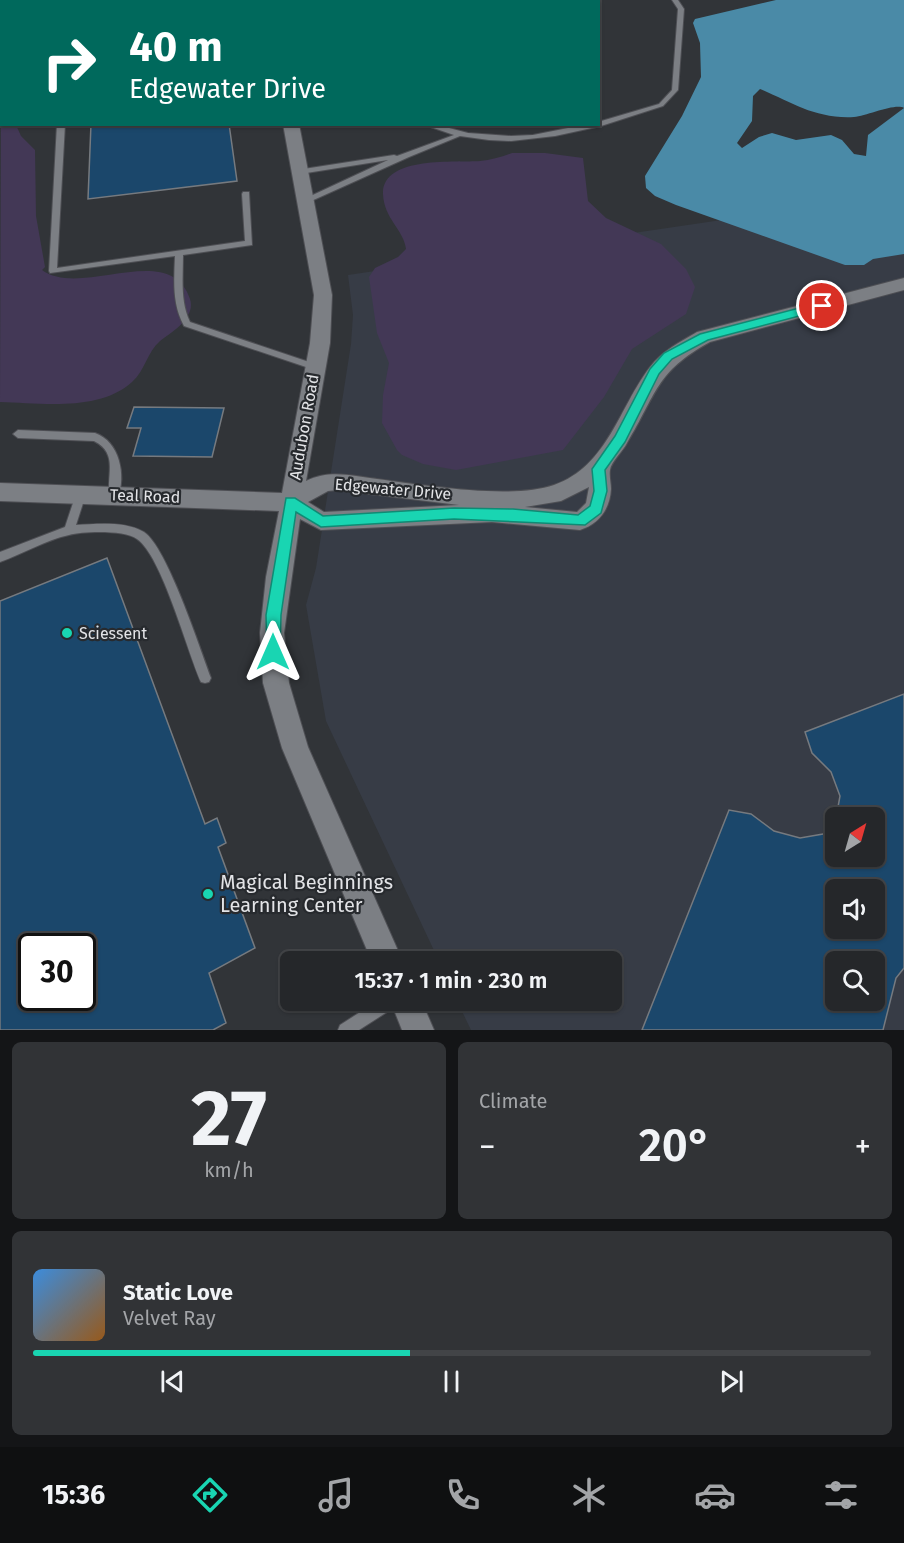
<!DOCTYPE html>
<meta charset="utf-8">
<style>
body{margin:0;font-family:"Fira Sans",sans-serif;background:#313336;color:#f1f3f6;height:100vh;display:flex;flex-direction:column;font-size:22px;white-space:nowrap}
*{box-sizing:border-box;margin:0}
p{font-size:20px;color:#a3a5a8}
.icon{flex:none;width:33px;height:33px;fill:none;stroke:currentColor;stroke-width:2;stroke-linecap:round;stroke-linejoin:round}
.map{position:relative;height:1030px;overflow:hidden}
.drawer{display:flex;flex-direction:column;gap:12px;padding:12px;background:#141517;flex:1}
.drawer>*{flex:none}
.guide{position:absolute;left:0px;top:0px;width:600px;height:126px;box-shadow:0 2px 4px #0004,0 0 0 2px #424447;background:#00695c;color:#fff;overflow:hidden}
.needle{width:39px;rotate:37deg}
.buttons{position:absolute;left:825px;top:807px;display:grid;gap:12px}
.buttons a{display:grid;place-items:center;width:60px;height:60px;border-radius:9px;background:#25272a;box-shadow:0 2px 4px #0004,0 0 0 2px #424447;font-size:30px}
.speed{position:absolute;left:18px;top:933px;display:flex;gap:12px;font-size:30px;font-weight:700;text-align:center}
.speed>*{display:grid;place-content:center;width:78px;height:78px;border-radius:50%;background:#25272a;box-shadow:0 2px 4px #0004,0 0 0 2px #424447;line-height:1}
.speed .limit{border:3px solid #111;border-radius:9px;background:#fff;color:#111}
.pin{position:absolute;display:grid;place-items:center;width:51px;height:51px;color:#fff;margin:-26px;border:3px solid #fff;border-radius:50%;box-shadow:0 2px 6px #0007}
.me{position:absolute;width:66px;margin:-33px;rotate:0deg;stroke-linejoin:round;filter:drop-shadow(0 0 4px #0008)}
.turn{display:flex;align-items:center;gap:21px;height:126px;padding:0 30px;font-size:27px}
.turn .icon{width:78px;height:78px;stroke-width:2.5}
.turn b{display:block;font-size:42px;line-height:51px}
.big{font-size:45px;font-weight:600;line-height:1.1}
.drawer .widget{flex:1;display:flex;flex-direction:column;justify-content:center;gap:9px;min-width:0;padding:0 21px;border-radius:9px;background:#313336}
.drawer .dial{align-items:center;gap:0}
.dial b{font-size:78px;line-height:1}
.song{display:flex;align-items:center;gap:18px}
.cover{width:72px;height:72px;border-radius:9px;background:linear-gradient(135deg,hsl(210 70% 55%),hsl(30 70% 35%))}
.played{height:6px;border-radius:3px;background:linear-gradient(90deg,#19d5b2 45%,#424447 45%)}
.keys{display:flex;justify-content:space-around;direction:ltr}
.heat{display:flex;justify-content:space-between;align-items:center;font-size:33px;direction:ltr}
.drawer .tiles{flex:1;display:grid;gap:12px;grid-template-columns:1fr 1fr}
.widget:last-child{grid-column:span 2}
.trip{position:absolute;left:280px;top:951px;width:342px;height:60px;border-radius:9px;background:#25272a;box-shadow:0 2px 4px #0004,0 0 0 2px #424447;font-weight:600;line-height:60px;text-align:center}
.dock{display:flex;height:96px;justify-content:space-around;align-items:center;background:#0f1011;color:#a3a5a8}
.dock .icon{width:42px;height:42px}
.dock .on{color:#19d5b2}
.dock b{font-size:27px;color:#f1f3f6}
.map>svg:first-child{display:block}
.built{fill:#373c46;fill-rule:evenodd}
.green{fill:#433856}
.water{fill:#4a8aa7;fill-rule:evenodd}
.building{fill:#1b476b;stroke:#767a7f;stroke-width:1.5;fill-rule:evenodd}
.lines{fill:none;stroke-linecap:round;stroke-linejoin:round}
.service-casing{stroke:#4e4f54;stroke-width:2}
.minor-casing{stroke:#4e4f54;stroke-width:2}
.service{fill:#7c7f84;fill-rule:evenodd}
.minor{fill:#7c7f84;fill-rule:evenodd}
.route{fill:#19d5b2;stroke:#108a74;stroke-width:1.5}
.poi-dot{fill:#19d5b2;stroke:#272a2e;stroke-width:2}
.labels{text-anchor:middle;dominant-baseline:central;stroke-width:4.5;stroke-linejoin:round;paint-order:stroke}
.street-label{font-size:16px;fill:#e3e4e7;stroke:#272a2e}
.poi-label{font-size:16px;fill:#e3e4e7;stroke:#272a2e;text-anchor:start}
.near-poi-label{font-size:20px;fill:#e3e4e7;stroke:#272a2e;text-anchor:start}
</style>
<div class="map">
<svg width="904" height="1030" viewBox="0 0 904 1030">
<rect width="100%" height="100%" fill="#313438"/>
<!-- built -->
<path class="built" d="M904,193V1030H471L457,1001L612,1000V962L439,961L326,721L306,605L316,568L351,344L353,315L348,275ZM836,818H874V856H836ZM836,890H874V928H836ZM836,962H874V1000H836Z"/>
<!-- green -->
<g class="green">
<path d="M1,86L2,124L16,125L21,136L35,150L36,216L45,267L42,270C81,299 170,239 190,299C196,318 172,332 160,341C147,352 145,371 132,382C99,412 41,403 0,402Z"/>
<path d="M512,153H545L583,158L588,201L606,218L661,244L686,269L695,287L686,314L632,349L604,397L563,450L456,470L423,464L402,455L397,450L382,423L383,395L389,363L377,333L369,277L375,268L398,257L406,249C404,230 384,219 383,194C382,155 457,163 480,161C491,160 502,157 512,153Z"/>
</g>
<!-- water -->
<path class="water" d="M776,0H904V254L873,259L864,265H845L676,205L655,196L646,188L645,176L682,116L701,77L700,43L693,23L695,19ZM760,89C793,103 815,119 854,117C867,116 895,103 904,108L868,135L866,156L854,154L842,140L831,135L796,140L772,133L759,137L742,148L737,143L752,121L753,96Z"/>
<!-- building -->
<g class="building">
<polygon points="91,124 229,124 237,181 88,199"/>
<polygon points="134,407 224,408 212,457 133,456 141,428 127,428"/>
<path d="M107,558L205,824L217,818L226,843L218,847L255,948L209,973L226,1023L213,1030H0V601ZM32,946H82V998H32Z"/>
<path d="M904,694V968L896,978L883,1030H642L729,810L751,814L774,831L800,838L823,834L836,819V856H874V818H836L840,796L831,772L812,753L805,732ZM836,890H874V928H836ZM836,962H874V1000H836Z"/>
</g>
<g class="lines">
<defs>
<g id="service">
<polygon points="53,0 59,0 61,2 54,2"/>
<polygon points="168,0 174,0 167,2"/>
<polygon points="192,0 199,0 190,2"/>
<polygon points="319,0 325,0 318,2"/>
<polygon points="360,0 366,0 358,2"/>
<rect x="543" y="0" width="6" height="2"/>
<polygon points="567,0 580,2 568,2"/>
<polygon points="672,0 678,0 684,9 678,90 663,106 601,126 555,136 511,141 489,140 460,136 409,157 309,202 303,202 302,200 388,160 300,174 296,172 297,170 394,155 397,156 454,135 422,124 434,124 468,133 511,136 533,135 588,124 598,124 598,122 659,104 672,90 678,9"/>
<path d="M57,124H65L57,268L245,241L242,194L243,192H249L252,245L183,255C183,278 180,301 190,322L318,365L320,367L318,369H312L184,326C172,304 174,281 175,256L50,273L49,271Z"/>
<path d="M18,430L95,433C120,442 126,475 118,498H110C105,478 120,454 94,441L18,438L13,434Z"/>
<path d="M81,490L85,491L86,494L76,525C97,524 125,521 144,532C167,547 200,649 211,678L209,682L205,683L201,682C187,651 162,556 137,539C125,530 84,531 69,535C45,540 23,554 0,562V552L65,527L77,491Z"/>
<polygon points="379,1000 400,1000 398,1005 359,1030 338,1030 340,1025"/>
</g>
<g id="minor">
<polygon points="145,0 161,0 162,2 146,2"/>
<path d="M283,124H299L332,295L330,343L306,481C330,469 352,476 377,479C423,485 511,500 554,485C608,466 619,407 650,367C662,351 680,342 697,332L904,278V290L710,342C655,372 657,394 627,443C623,451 611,462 610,470C609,476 611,483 611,489C610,509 599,524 580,530L492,522L321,530L300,519L284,633L289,683L308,747L403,962H372L282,748L263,683L260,633L266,577L279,511L0,501V483L282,493L310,343L314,295ZM589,487L586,503L577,512L525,507L561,501ZM337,490L459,505L324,512L308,502L328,491Z"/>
<polygon points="390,1000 421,1000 434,1030 402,1030"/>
</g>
</defs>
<!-- service casing -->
<use href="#service" class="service-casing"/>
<!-- minor casing -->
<use href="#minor" class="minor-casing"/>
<!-- service -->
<use href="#service" class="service"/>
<!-- minor -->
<use href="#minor" class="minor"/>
</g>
<!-- route -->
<polygon class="route" points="822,302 826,303 826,309 708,340 672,359 659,374 625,442 605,470 607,491 601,513 585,525 454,519 321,527 296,512 281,615 280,652 278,657 267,657 266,615 286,498 295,498 323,516 454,508 513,509 578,515 590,506 594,491 592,469 615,436 650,369 664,353 700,334"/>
<!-- markers -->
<g class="poi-dot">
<circle cx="67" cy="633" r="6"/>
<circle cx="208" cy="894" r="6"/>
</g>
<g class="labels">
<!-- street labels -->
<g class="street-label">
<text transform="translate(304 427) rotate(-80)">Audubon Road</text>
<text transform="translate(393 489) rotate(5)">Edgewater Drive</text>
<text transform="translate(145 496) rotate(2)">Teal Road</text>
</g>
<!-- poi labels -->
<g class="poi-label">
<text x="79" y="633">Sciessent</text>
</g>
<!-- near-poi labels -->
<g class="near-poi-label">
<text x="220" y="882">Magical Beginnings<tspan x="220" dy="23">Learning Center</tspan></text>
</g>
</g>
</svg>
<div class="buttons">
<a><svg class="needle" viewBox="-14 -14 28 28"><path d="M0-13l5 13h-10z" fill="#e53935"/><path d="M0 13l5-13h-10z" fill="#a3a5a8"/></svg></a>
<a><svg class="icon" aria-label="sound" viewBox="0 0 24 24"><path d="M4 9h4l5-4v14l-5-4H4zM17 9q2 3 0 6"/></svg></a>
<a><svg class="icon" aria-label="search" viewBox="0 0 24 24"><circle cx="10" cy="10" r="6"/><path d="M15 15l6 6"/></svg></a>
</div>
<div class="speed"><div class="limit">30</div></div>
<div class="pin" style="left:822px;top:306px;background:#d93025"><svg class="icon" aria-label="arrive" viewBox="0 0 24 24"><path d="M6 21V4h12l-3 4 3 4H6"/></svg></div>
<svg class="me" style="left:273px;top:652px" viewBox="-20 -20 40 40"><path d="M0-17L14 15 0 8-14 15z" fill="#19d5b2" stroke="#fff" stroke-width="4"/></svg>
<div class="trip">15:37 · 1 min · 230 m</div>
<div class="guide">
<div class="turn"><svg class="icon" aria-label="right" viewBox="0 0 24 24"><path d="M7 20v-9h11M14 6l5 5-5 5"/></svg><div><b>40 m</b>Edgewater Drive</div></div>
</div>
</div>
<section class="drawer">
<div class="tiles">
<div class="widget dial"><b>27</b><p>km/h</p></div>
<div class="widget"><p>Climate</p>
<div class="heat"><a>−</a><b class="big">20°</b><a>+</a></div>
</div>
<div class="widget">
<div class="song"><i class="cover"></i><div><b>Static Love</b><p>Velvet Ray</p></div></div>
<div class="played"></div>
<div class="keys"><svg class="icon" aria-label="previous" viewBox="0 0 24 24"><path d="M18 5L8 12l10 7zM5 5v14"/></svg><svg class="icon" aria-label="pause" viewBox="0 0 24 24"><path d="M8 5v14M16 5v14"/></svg><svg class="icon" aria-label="next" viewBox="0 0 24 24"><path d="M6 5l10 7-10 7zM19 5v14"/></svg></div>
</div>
</div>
</section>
<nav class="dock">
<b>15:36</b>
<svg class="icon on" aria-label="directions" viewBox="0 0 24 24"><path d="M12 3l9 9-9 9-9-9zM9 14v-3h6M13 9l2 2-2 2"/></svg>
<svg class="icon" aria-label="music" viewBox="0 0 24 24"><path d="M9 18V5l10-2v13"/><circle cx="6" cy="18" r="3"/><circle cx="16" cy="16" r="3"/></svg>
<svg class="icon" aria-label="phone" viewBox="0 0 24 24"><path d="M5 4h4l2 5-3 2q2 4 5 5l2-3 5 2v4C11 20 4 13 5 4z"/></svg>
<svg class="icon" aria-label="climate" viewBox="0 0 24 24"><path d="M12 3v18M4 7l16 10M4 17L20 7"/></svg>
<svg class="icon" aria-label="car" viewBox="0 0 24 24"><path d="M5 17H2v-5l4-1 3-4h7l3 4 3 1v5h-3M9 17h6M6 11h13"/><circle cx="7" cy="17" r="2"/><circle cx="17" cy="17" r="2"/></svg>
<svg class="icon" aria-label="filters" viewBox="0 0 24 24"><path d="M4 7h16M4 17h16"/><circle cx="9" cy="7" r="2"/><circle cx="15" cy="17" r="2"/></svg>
</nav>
